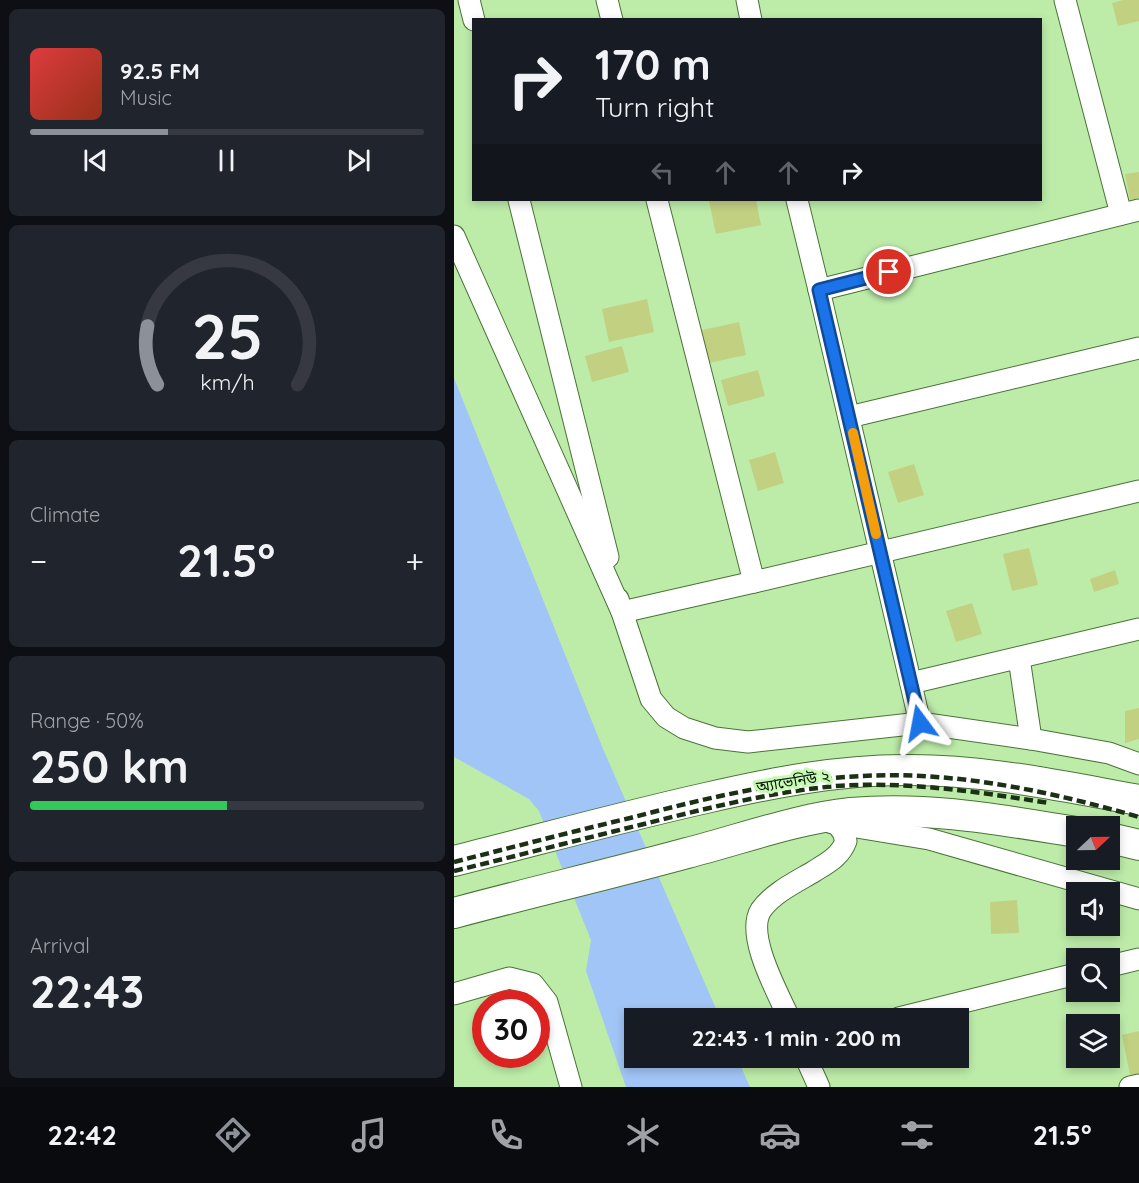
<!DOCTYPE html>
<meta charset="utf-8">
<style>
body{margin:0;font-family:Quicksand,"Noto Sans Bengali",sans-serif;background:#20242c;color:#f1f3f6;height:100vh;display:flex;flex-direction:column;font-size:22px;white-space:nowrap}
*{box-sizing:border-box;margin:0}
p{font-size:20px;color:#9ea1a6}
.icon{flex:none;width:33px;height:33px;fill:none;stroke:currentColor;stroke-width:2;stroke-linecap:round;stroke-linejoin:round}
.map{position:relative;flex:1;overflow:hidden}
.side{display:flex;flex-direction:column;gap:9px;padding:9px;background:#0d0f14;width:454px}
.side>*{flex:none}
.guide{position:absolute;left:18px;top:18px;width:570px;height:183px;border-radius:0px;box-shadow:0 3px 9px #0003;background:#171b24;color:#f1f3f6;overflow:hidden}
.needle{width:39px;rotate:68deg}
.controls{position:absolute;left:612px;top:816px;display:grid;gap:12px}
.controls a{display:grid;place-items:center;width:54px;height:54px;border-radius:0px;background:#171b24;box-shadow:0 3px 9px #0003;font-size:30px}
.speed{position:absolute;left:18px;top:990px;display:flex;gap:12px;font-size:30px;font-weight:700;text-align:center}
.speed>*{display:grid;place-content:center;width:78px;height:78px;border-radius:50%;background:#171b24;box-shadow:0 3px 9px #0003;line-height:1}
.speed .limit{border:9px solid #d22;background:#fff;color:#111}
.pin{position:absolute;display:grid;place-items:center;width:51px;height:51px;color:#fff;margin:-26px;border:3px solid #fff;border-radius:50%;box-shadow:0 2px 6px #0007}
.me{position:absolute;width:66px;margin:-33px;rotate:347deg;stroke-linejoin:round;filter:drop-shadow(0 0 4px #0008)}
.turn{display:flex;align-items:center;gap:21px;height:126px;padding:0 24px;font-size:27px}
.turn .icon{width:78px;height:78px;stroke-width:2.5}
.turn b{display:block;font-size:42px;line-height:51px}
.lanes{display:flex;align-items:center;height:57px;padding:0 24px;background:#0003;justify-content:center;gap:30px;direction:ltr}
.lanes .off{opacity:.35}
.big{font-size:45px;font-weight:800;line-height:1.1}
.side .tile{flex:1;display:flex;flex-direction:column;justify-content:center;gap:9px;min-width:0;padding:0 21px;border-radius:9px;background:#20242c}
.side .dial{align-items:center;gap:0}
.dial svg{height:156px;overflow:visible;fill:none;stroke:#363941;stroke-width:7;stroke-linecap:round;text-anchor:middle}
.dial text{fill:#f1f3f6;stroke:none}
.song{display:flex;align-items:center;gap:18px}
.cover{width:72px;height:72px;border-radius:9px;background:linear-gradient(135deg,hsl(0 70% 55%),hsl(10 70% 35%))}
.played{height:6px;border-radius:3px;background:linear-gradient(90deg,#8c9099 35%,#363941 35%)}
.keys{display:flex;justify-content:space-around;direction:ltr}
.heat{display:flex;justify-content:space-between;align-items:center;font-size:33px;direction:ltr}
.charge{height:9px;border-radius:4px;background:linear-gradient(90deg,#34c759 50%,#363941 0)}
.trip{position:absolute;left:170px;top:1008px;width:345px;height:60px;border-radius:0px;background:#171b24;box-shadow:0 3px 9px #0003;font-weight:800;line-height:60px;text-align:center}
.tab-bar{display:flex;height:96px;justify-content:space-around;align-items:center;background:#090b0e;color:#9ea1a6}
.tab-bar .icon{width:42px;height:42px}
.tab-bar .selected{color:#8c9099}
.tab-bar b{font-size:27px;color:#f1f3f6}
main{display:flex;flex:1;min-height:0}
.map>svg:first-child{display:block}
.water{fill:#a1c5f6}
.building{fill:#c2d082}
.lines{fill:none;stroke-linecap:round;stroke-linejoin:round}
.street-casing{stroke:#497336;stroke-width:23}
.secondary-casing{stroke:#497336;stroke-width:32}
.street{stroke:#fff;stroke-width:21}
.secondary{stroke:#fff;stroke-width:30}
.rail{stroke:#1b3015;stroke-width:4.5;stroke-dasharray:9 4.5;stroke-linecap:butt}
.route-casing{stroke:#114b97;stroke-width:15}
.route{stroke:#1a73e8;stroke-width:10}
.slow{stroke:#f59e0b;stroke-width:10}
.labels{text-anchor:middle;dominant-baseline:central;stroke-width:6;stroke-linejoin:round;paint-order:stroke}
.street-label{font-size:15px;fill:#051601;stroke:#c9f9b6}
</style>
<main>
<section class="side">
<div class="tile">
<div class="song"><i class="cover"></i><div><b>92.5 FM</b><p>Music</p></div></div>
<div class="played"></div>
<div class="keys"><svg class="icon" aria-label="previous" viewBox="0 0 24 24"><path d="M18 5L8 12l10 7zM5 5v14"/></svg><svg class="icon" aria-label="pause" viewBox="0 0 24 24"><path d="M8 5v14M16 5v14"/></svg><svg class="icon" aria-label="next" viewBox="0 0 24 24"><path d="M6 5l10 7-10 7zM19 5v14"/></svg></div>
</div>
<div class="tile dial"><svg viewBox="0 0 100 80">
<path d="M14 69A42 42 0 1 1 86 69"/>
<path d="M14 69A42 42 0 0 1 9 39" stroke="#8c9099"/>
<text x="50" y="56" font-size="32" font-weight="700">25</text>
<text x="50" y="72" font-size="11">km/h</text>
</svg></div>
<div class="tile"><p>Climate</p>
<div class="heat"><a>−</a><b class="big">21.5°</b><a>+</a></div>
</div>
<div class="tile"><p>Range · 50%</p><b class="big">250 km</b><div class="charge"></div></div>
<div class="tile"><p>Arrival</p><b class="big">22:43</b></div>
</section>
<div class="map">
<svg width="685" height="1087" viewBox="0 0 685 1087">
<rect width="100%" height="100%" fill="#bdeca9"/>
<!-- water -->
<polygon class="water" points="0,378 147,744 266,1018 180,1018 180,1058 283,1058 296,1087 172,1087 132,971 137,940 85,811 75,799 0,757"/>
<!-- building -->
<g class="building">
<polygon points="669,0 685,0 685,21 664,26 658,3"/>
<polygon points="685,172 685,198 676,200 671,174"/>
<polygon points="263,200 302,200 307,225 262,234 255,201"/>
<polygon points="193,299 200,332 155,342 148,309"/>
<polygon points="285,322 292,355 246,365 239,332"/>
<polygon points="168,346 175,372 138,382 131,356"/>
<polygon points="304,370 311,396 274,406 267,380"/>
<polygon points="321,452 330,483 304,491 295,460"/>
<polygon points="460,464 470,495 444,503 434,472"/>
<polygon points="575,548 584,585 558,591 549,554"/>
<polygon points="661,570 665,584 640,592 636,579"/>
<polygon points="518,603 528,634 502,642 492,611"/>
<polygon points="685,708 685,739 671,743 671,711"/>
<polygon points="563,900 565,933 537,934 536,902"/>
<polygon points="685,1031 685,1074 676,1075 668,1035"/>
</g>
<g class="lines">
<defs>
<g id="street">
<polyline points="15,0 20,20"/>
<polyline points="153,0 158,20"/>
<polyline points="293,0 297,20"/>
<polyline points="611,0 667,214"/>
<polyline points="65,200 154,557"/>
<polyline points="203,200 300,582 685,491"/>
<polyline points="343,200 365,290 685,210"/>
<polyline points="0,236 168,612 197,699 212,717 230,728 261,738 294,742 466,723 577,739 655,753 685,764"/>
<polyline points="365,290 466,723"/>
<polyline points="395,417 685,348"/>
<polyline points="164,599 168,612 300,582"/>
<polyline points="565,658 577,739"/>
<polyline points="457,683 685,629"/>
<polyline points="378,823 475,839 685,899"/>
<polyline points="656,966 685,959"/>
<polyline points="0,994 55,978 79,984 93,1002 117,1087"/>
<path d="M335,1018C324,993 291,935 307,910C319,893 342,882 359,872C373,863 386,857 392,841L389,832L383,824"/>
<polyline points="445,1018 622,974"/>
<polyline points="352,1058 365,1087"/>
<polyline points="676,1087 685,1085"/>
</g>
<g id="secondary">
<polyline points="656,838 685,845"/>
<path d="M0,861C84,840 167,817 252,798C317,783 383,770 450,770C529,769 607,786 685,800"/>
<path d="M0,913C78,892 156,874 233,853C288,839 341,819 397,813C474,806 547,820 622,832"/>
</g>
</defs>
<!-- street casing -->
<use href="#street" class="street-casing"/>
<!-- secondary casing -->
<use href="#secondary" class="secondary-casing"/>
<!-- street -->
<use href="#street" class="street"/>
<!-- secondary -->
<use href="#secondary" class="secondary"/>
<!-- rail -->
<g class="rail">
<path d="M0,862C59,847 117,832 176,818C252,798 329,780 408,776C501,771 595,791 685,817"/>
<path d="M0,871C62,856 124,840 186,825C250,809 316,792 382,786C453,781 525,792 595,803"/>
</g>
</g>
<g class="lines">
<defs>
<polyline id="route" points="435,272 365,290 466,723"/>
</defs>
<!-- route casing -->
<use href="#route" class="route-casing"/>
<!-- route -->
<use href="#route" class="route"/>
<!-- slow -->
<polyline class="slow" points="399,433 422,534"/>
</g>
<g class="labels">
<!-- street labels -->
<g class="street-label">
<text transform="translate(339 781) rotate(-9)">অ্যাভেনিউ ২</text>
</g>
</g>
</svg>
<div class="controls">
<a><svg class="needle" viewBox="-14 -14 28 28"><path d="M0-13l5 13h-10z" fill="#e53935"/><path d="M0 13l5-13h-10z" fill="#9ea1a6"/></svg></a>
<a><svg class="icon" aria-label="sound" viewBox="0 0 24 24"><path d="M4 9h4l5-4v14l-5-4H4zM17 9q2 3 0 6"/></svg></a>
<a><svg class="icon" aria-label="search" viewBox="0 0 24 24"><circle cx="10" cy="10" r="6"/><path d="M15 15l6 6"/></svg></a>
<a><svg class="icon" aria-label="layers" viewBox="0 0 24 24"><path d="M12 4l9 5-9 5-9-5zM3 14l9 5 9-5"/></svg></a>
</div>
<div class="speed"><div class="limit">30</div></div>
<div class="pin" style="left:435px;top:272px;background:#d93025"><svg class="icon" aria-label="arrive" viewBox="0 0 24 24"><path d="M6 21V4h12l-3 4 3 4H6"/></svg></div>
<svg class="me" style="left:466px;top:723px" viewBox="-20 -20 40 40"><path d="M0-17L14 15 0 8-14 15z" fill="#1a73e8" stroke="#fff" stroke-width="4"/></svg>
<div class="trip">22:43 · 1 min · 200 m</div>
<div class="guide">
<div class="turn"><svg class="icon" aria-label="right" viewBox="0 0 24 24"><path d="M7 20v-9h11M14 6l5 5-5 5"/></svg><div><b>170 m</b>Turn right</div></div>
<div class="lanes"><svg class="icon off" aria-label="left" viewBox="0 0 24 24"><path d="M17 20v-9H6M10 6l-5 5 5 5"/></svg><svg class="icon off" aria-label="ahead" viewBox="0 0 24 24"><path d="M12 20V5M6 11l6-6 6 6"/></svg><svg class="icon off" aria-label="ahead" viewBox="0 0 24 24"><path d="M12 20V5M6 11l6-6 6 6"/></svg><svg class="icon" aria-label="right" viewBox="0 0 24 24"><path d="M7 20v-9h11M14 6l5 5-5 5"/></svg></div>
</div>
</div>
</main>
<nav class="tab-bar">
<b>22:42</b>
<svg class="icon selected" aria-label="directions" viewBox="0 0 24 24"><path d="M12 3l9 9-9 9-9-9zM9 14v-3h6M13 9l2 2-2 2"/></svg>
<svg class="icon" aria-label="music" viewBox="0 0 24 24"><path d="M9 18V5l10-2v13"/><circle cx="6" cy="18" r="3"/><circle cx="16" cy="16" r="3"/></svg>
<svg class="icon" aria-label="phone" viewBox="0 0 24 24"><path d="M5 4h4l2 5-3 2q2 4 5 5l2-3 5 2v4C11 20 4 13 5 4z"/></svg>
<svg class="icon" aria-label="climate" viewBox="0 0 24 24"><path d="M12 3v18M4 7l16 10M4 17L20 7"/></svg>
<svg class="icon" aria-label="car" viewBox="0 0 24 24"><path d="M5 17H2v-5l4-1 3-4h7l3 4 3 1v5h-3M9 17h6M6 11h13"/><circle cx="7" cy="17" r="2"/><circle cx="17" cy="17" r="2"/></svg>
<svg class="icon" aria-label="filters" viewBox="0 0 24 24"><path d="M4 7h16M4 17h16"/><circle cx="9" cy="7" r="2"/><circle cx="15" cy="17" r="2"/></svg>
<b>21.5°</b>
</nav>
